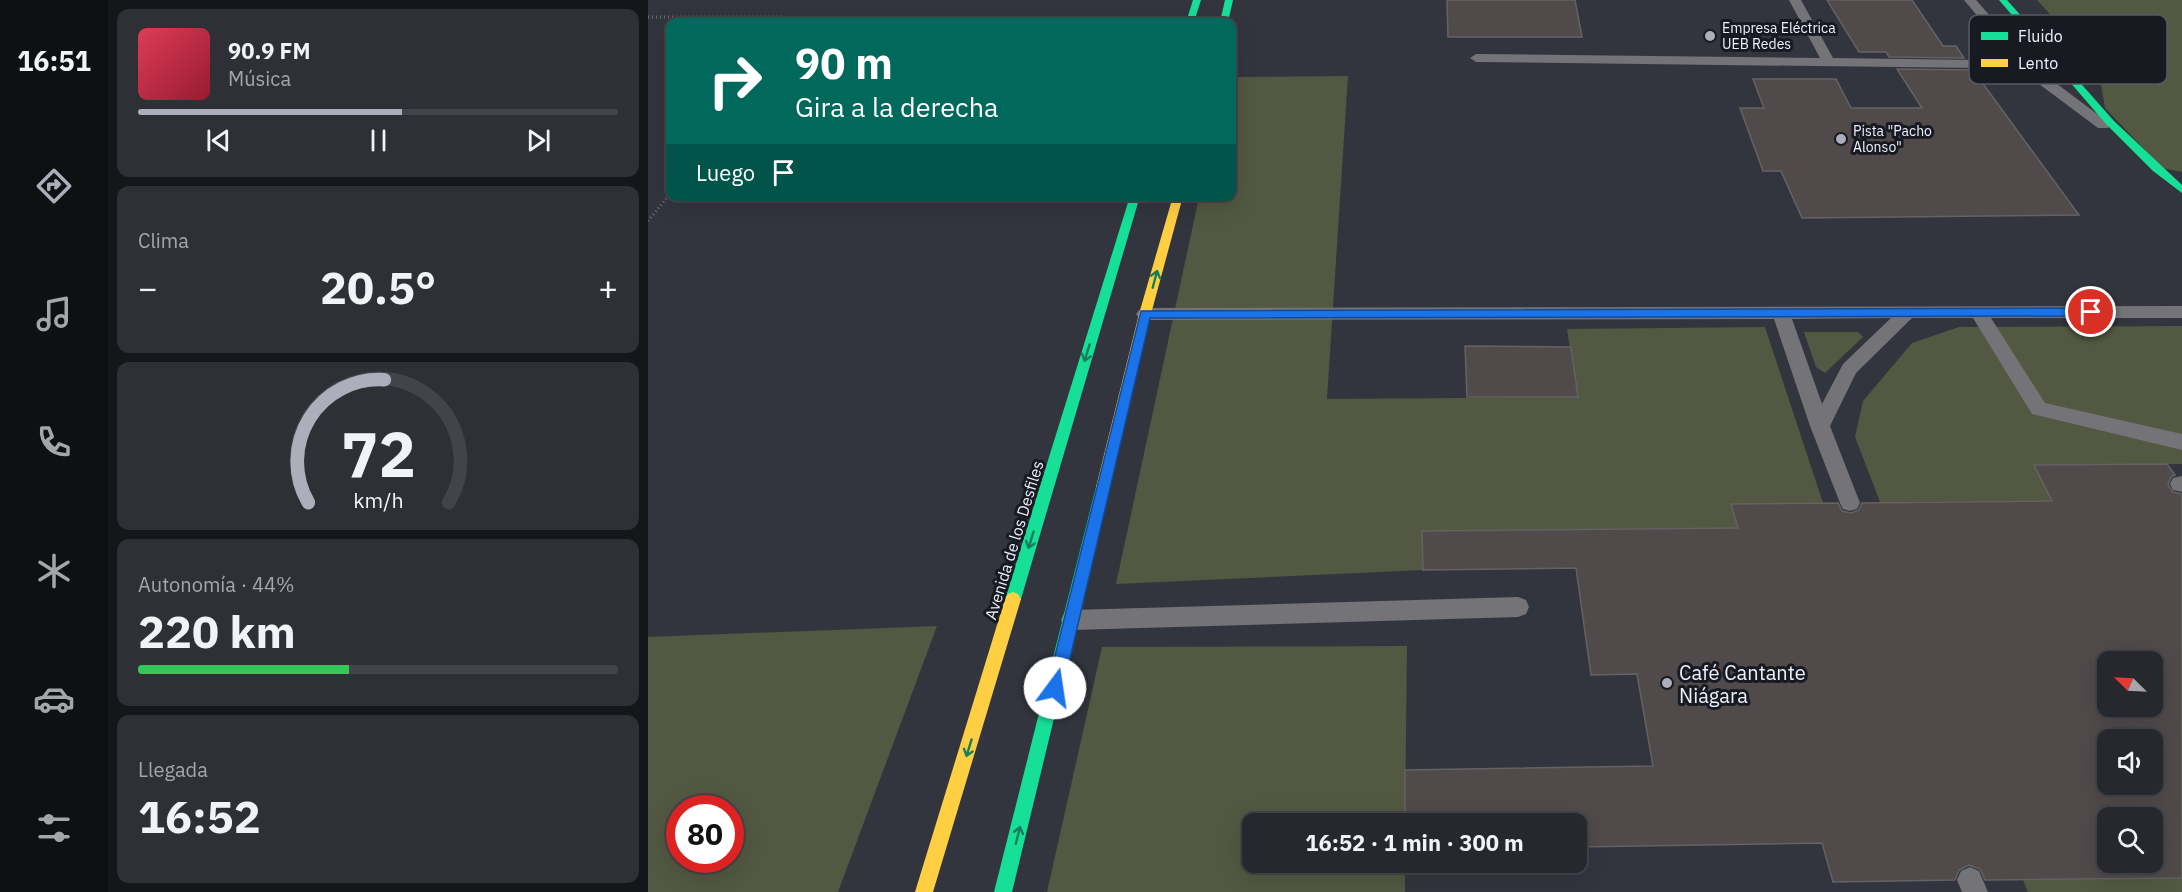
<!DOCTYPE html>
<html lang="es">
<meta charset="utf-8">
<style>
body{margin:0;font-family:"IBM Plex Sans",sans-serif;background:#2e3036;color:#f1f3f6;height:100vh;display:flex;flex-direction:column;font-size:22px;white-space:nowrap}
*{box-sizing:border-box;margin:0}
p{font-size:20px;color:#a4a6aa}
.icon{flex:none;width:33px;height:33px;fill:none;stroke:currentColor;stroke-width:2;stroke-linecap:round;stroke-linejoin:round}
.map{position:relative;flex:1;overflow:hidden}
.side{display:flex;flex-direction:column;gap:9px;padding:9px;background:#151619;width:540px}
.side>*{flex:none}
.hud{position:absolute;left:18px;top:18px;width:570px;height:183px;border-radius:12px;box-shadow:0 6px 24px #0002,0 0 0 2px #42444a;background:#00695c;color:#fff;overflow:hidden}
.needle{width:39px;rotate:294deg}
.controls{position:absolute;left:1449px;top:651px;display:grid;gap:12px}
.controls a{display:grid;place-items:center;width:66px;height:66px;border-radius:12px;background:#26282e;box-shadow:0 6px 24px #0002,0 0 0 2px #42444a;font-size:30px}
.speed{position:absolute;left:18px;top:795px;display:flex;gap:12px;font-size:30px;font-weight:700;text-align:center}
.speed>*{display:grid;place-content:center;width:78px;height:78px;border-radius:50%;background:#26282e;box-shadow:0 6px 24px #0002,0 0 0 2px #42444a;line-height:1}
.speed .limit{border:9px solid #d22;background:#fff;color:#111}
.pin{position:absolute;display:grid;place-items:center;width:51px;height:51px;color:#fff;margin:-26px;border:3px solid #fff;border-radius:50%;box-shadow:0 2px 6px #0007}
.me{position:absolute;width:66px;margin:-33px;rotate:14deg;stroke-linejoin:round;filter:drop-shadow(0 0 4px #0008)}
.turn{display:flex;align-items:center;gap:21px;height:126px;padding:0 30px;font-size:27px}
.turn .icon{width:78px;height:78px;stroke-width:2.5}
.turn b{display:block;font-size:42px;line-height:51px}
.then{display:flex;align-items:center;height:57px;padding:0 30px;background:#0003;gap:12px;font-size:22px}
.big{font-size:45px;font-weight:700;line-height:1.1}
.side .widget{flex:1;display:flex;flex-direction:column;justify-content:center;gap:9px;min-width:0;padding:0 21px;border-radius:12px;background:#2e3036}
.side .dial{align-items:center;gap:0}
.dial svg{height:156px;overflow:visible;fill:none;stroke:#42444a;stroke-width:7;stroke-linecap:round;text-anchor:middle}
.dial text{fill:#f1f3f6;stroke:none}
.song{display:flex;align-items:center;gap:18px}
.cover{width:72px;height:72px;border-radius:9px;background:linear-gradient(135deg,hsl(350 70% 55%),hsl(350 70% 35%))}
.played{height:6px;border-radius:3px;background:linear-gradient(90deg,#acafba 55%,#42444a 55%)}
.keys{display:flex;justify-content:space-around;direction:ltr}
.heat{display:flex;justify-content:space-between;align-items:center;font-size:33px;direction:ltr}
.charge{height:9px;border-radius:4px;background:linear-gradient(90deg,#34c759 44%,#42444a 0)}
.trip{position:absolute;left:594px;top:813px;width:345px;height:60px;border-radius:12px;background:#26282e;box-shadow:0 6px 24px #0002,0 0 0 2px #42444a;font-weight:700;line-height:60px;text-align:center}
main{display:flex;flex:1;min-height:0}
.tab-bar{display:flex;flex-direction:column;width:108px;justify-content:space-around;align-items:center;background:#0f1012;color:#a4a6aa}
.tab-bar .icon{width:42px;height:42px}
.tab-bar .current{color:#acafba}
.tab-bar b{font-size:27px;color:#f1f3f6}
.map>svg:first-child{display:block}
.green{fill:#525841;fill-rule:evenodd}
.building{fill:#504a4a;stroke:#656264;stroke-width:1.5;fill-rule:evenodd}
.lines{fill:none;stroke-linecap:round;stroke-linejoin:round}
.path{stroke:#6b6c71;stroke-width:3;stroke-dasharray:1 3;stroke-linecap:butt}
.lane{fill:#747377;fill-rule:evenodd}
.fast{fill:#16e098;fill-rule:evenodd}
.slow{fill:#ffcf43;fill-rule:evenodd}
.oneway{stroke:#177d5d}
.route{fill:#1a73e8;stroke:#114b97;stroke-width:1.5}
.poi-dot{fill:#acafba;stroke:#181a22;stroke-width:2}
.labels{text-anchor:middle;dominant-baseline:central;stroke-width:6;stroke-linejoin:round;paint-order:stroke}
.far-poi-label{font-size:14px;fill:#edf0fc;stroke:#181a22;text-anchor:start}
.street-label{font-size:16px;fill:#edf0fc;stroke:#181a22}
.near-poi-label{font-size:20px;fill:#edf0fc;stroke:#181a22;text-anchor:start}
.key{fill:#181a22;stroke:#585a63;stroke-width:1.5}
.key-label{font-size:16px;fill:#edf0fc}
</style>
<main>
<nav class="tab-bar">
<b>16:51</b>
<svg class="icon current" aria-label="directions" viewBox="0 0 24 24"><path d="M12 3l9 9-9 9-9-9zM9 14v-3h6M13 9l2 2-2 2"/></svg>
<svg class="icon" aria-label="music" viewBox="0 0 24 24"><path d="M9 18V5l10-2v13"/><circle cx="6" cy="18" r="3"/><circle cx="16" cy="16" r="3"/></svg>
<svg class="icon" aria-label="phone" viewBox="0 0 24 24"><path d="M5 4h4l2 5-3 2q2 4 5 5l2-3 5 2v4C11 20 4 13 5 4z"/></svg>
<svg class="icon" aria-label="climate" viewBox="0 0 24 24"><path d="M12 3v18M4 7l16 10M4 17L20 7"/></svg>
<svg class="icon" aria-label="car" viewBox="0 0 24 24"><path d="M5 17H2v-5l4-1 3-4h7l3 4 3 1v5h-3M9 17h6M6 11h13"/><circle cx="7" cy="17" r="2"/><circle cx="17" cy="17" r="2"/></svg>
<svg class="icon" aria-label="filters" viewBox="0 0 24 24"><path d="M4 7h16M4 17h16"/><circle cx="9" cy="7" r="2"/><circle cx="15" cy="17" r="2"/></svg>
</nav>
<section class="side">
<div class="widget">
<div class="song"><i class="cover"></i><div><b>90.9 FM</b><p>Música</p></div></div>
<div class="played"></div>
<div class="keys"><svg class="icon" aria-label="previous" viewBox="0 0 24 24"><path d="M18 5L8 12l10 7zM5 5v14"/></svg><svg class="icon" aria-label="pause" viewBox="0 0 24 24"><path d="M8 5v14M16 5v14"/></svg><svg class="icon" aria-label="next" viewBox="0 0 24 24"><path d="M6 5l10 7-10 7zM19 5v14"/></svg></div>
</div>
<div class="widget"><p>Clima</p>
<div class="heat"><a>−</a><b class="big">20.5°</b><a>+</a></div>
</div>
<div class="widget dial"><svg viewBox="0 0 100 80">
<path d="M14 69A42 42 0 1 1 86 69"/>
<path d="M14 69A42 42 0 0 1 53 6" stroke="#acafba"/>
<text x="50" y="56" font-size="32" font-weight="700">72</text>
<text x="50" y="72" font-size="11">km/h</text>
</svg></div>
<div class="widget"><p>Autonomía · 44%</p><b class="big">220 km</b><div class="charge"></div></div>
<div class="widget"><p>Llegada</p><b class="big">16:52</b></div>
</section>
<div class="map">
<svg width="1534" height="892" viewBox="0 0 1534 892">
<rect width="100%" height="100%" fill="#33353e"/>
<!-- green -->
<g class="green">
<polygon points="1389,0 1534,0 1534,172 1514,168 1457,108 1450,67"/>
<polygon points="700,76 679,399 930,397 919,329 1117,327 1175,503 1084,504 1090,528 775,531 775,570 468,584 551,197 584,196 584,77"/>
<polygon points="1534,326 1534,464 1386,465 1404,501 1232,502 1207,437 1215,401 1264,343 1311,327"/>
<polygon points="1156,332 1210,332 1215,337 1177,373 1168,367"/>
<path d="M289,626L190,892H0V637ZM82,808V860H32V808Z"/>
<polygon points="759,646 757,823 604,824 604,862 757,863 757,892 399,892 454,647"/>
<polygon points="1534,878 1534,892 1380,892 1375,880"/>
</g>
<!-- building -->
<g class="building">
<polygon points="799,0 927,0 934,37 800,37"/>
<polygon points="1179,0 1264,0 1295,46 1308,46 1316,58 1241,57 1238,52 1211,52"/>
<polygon points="1249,69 1325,70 1431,215 1154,218 1133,171 1115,171 1092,108 1116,108 1105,79 1188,79 1203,108 1274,108"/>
<polygon points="817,346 923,347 930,397 819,397"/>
<path d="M1519,464L1527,475L1523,477L1520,485L1525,492L1534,494V878L1337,880L1332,869L1321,865L1311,870L1307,880L1185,882L1174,843L928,847V824H757V770L1005,766L989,674L943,675L928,568L775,570L774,531L1090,528L1083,504L1190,503L1194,511L1203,513L1211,510L1214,503L1404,501L1386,465ZM1460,662H1504V706H1460ZM1460,740H1504V784H1460ZM1460,818H1504V862H1460Z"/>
</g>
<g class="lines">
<!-- path -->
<g class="path">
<polyline points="0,17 136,17 141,22"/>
<polyline points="0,221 22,194"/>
</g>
<!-- lane -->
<g class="lane">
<polygon points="1141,0 1153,0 1185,58 1330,60 1337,64 1330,68 828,62 822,58 828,54 1172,58"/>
<polygon points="1316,0 1328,0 1389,69 1460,122 1462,125 1460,128 1450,128 1379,75"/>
<path d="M1534,306V318H1343L1397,403L1534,434V450L1384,414L1325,318H1264L1208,373L1182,426L1212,503L1209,509L1202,511L1195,509L1192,503L1162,426L1126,319L497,320L491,318L488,314L491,310L497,308ZM1243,318L1195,364L1174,404L1144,319Z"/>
<polygon points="1534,476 1534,492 1525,490 1522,484 1525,478"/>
<polygon points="870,597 878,600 881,607 878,614 870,617 424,630 416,627 413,620 416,613 424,610"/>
<polygon points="1322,867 1331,871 1340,892 1314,892 1309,880 1313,871"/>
</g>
<!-- fast -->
<g class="fast">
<polygon points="545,0 553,0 546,22 538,22"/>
<polygon points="577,0 585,0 580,22 572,22"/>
<polygon points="1351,0 1359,0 1466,121 1534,185 1534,193 1505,171 1459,125"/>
<polygon points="482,196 492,196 373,599 370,604 365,606 360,604 357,599"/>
<polygon points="455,481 460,483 462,487 364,892 346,892 448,487 450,483"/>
</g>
<!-- slow -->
<g class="slow">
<polygon points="525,196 535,196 503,314 462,487 460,491 450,491 448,487 491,314"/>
<polygon points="365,592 370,594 373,599 285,892 267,892 357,599 360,594"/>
</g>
</g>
<!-- one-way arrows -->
<defs><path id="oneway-shaft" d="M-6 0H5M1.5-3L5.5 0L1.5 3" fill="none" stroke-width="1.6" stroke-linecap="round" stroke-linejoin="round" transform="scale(1.5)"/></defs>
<g class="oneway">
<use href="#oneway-shaft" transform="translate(507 279) rotate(-75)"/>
<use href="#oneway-shaft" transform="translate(439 353) rotate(107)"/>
<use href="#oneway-shaft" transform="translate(383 540) rotate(107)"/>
<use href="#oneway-shaft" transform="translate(321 748) rotate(107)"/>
<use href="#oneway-shaft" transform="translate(370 835) rotate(-76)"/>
</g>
<!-- route -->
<polygon class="route" points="1443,308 1449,312 1443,316 502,318 415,688 413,693 407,695 401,693 399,688 493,311"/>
<!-- markers -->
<g class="poi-dot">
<circle cx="1062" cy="36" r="6"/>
<circle cx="1193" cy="139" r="6"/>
<circle cx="1019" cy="683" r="6"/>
</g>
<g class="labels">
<!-- far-poi labels -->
<g class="far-poi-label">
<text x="1074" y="28">Empresa Eléctrica<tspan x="1074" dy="16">UEB Redes</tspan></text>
<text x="1205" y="131">Pista "Pacho<tspan x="1205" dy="16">Alonso"</tspan></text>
</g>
<!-- street labels -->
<g class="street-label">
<text transform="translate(366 540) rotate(-73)">Avenida de los Desfiles</text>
</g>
<!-- near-poi labels -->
<g class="near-poi-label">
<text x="1031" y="672">Café Cantante<tspan x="1031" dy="23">Niágara</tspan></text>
</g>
</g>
<!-- legend -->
<rect x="1321" y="15" width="198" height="69" rx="9" class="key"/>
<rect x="1333" y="32" width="27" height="8" fill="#16e098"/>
<rect x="1333" y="59" width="27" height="8" fill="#ffcf43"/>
<g class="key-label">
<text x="1370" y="42">Fluido</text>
<text x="1370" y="69">Lento</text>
</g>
</svg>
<div class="controls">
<a><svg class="needle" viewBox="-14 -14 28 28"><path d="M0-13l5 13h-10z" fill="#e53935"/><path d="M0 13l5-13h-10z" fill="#a4a6aa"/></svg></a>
<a><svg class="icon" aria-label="sound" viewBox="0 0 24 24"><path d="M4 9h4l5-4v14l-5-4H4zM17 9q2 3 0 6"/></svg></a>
<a><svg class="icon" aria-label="search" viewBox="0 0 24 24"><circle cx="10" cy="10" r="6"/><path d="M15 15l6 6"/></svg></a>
</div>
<div class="speed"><div class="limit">80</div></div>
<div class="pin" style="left:1443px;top:312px;background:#d93025"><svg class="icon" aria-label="arrive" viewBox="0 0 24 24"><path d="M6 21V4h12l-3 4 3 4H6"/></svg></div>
<svg class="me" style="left:407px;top:688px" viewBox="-20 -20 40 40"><circle r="19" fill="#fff"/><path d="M0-13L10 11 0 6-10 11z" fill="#1a73e8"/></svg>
<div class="trip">16:52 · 1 min · 300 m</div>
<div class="hud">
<div class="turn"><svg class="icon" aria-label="right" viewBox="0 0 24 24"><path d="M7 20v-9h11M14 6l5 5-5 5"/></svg><div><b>90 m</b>Gira a la derecha</div></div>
<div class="then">Luego<svg class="icon" aria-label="arrive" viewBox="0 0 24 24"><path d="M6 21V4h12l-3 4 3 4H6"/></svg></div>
</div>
</div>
</main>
